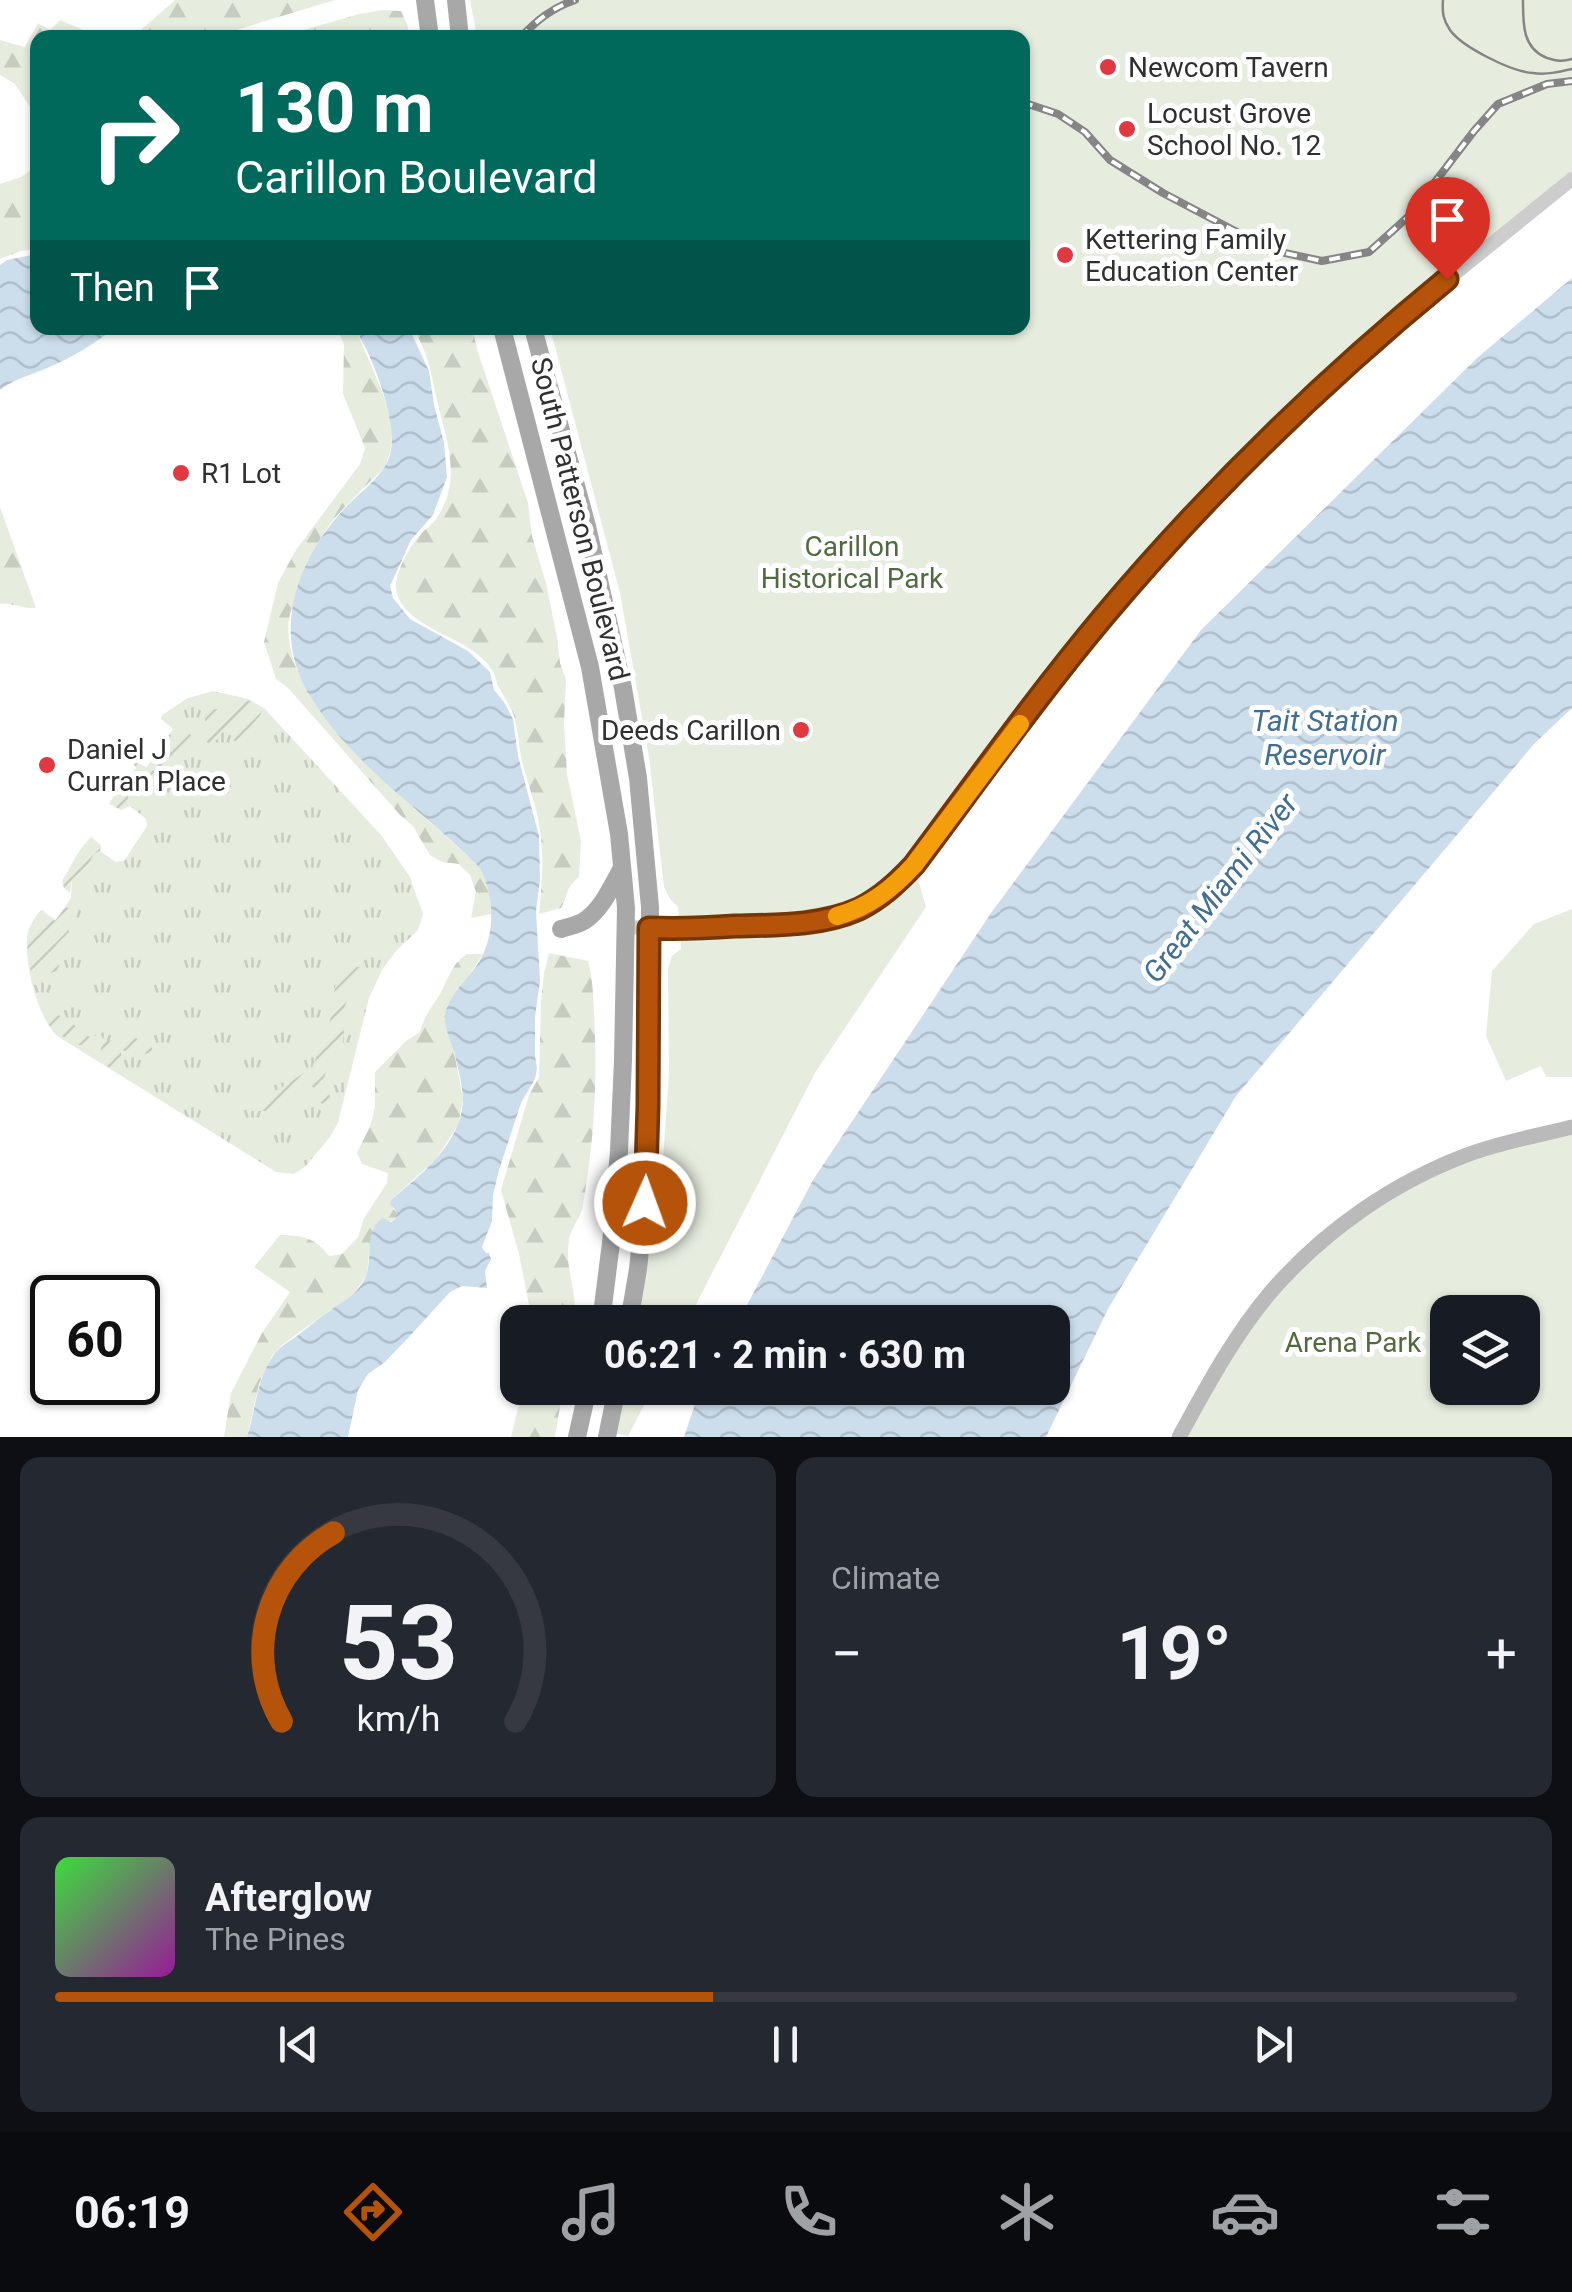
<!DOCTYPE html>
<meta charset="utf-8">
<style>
body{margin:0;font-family:Roboto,sans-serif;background:#242831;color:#f1f3f6;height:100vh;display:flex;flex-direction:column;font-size:38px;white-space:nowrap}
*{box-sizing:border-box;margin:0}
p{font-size:32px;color:#9ea1a6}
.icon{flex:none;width:55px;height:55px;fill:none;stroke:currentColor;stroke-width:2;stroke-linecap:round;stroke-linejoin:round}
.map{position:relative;height:1437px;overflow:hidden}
.details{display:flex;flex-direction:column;gap:20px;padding:20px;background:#0d0f14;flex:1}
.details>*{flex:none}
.hud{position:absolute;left:30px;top:30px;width:1000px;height:305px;border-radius:20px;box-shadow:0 2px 8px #0004;background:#00695c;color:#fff;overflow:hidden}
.fabs{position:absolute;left:1430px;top:1295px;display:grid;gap:20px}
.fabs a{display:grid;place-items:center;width:110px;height:110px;border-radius:20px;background:#171b24;box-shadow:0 2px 8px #0004;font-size:50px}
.speed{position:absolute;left:30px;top:1275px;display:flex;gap:20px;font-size:50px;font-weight:700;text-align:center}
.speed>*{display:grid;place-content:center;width:130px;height:130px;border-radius:50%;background:#171b24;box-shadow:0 2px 8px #0004;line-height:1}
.speed .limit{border:5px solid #111;border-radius:15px;background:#fff;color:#111}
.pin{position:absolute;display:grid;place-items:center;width:85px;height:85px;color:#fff;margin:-102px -42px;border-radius:50% 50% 50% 0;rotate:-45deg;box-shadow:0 0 10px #0007}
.pin .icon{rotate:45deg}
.me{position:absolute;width:110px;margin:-55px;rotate:2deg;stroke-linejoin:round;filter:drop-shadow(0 0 8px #0008)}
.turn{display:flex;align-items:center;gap:35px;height:210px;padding:0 40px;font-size:45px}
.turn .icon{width:130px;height:130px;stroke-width:2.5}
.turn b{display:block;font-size:70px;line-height:85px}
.then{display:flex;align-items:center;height:95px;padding:0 40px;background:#0003;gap:20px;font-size:38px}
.big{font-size:75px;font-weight:700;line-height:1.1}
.details .tile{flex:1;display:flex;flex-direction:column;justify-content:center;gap:15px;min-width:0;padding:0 35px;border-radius:20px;background:#242831}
.details .dial{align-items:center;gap:0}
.dial svg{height:260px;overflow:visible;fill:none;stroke:#363941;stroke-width:7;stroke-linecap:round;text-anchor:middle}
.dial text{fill:#f1f3f6;stroke:none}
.song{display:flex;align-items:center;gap:30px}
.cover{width:120px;height:120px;border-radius:15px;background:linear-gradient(135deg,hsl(120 70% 55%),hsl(300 70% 35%))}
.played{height:10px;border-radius:5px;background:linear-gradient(90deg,#b45309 45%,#363941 45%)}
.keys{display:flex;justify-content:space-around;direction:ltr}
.heat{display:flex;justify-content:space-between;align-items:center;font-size:55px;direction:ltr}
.details .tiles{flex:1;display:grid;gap:20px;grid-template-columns:1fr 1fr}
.tile:last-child{grid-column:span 2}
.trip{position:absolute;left:500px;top:1305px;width:570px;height:100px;border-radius:20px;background:#171b24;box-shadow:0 2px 8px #0004;font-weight:700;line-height:100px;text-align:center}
.dock{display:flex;height:160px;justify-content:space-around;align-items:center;background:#090b0e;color:#9ea1a6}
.dock .icon{width:70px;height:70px}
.dock .current{color:#b45309}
.dock b{font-size:45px;color:#f1f3f6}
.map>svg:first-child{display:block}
.grass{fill:url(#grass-tufts)}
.forest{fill:url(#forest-firs)}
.park{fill:#e6eddf;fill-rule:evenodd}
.garden{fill:url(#garden-furrows)}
.water{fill:url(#water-waves)}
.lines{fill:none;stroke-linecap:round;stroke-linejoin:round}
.tertiary{stroke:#cdcdcd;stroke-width:14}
.secondary{stroke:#bababa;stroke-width:15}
.primary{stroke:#a8a8a8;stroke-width:18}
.tram{stroke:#858585;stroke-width:2.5}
.rail-casing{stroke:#858585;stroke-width:8}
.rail{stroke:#fff;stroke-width:4;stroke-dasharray:11;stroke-linecap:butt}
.route-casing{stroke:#753606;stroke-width:25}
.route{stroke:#b45309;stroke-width:18}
.slow{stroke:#f59e0b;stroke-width:18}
.poi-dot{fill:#e03940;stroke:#fff;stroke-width:4}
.labels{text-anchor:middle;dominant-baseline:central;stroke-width:10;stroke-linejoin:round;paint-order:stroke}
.poi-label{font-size:28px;fill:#303030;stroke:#fff;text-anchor:start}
.street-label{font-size:28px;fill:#303030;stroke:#fff}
.park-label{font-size:28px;fill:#526b3e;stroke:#fff}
.water-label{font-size:30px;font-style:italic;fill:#406f91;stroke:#fff}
</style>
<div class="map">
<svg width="1572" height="1437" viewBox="0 0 1572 1437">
<defs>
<pattern id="grass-tufts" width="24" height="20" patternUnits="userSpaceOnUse" patternTransform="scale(2.5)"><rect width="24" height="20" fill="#e6eddf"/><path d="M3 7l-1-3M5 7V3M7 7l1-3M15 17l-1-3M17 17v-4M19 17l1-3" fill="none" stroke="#c6ccc0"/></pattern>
<pattern id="forest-firs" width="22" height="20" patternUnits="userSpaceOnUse" patternTransform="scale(2.5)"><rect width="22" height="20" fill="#e6eddf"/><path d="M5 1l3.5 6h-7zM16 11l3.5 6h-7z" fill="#c6ccc0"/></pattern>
<pattern id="garden-furrows" width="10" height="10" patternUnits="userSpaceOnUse" patternTransform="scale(2.5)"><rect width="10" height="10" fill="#e6eddf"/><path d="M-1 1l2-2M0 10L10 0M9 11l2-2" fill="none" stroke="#c6ccc0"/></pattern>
<pattern id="water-waves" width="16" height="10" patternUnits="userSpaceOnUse" patternTransform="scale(2.5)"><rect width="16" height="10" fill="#ccdeec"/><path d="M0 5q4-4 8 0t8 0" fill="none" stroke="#b0bfcb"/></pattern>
</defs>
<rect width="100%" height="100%" fill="#fff"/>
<!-- grass -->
<path class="grass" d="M213,691L248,699L265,709L381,835L410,877L423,914L418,930L396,951L382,970L369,998L338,1123L330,1137L305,1167L294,1174L276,1172L57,1036C37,1016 25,966 27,939C27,928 34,919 40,911L44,910L43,912L56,920L71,898L72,880L88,866L94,854L100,851L116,862L124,861L147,826L146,819L130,806C123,791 133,780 146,771V768L173,729L161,719L162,715L188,698Z"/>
<!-- forest -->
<g class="forest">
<polygon points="175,0 335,0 213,37 133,37"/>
<polygon points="383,10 401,11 407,24 410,37 280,37 359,14"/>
<polygon points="60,20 100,37 38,38 37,118 15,84 0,75 0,40 25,47 38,23 50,30"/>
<polygon points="37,166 37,249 21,251 0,259 0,184 21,177"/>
<path d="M337,328H356C369,369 409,425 383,469C365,487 346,504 330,524C313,547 303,573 295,600C294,605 291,609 290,614C271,705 425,812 480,868C488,884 491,897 491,914L471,918L476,892L470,875L459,864L442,862L430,855L413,826L400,815L289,689L276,679L264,642L278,583L296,550L360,464L365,448L343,394L344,345Z"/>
<path d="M413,328H472L478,352L528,503L532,536L546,583L557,637L560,663L566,680L564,723L567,774L581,841L579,877C564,890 569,894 561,908L539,914C542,886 544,858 540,830C537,805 526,781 521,756C518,741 518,725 512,711C508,701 501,693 497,684C496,679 495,674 492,670C471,635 401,630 396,588C394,575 411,543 421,534C426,528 433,524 437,518C463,477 446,441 437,400C431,372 428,353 413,328Z"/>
<path d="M0,507L36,608C23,609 12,602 0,604Z"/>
<path d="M549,953L588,961C593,978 593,996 594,1014C598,1078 594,1142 583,1205C581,1218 571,1227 569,1240C564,1271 579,1292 574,1322H529L530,1310L519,1254L501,1190L529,1095L539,1077L541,1001L544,973Z"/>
<path d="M467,954H483L446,1010L463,1099L458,1125L436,1159L392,1199L393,1209L397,1212L395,1221H387L370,1243L367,1275L350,1299L330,1310L282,1345L272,1356L259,1384L247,1437H224L231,1393L262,1333L290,1292L254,1267L280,1235C302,1235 316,1238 329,1256L342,1254L358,1237L364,1218L387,1183L388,1173L362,1164L357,1153L371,1124L375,1106V1072L406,1041L420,1032C425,1012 435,1005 443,988C450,974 453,963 467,954Z"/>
<polygon points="523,1388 563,1388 555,1437 511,1437"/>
</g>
<!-- park -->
<g class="park">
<polygon points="470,0 1572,0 1572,179 1390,326 1157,557 914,865 926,907 815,1073 687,1322 635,1322 662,1175 669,1074 668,969 672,956 681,949 678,907 670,899 664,887 649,757 620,593 550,328 1022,328 1022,38 477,37"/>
<polygon points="1572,909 1572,1077 1546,1077 1541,1066 1506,1081 1486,1036 1492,971 1534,924"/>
<path d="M1572,1127V1437H1179L1208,1385L1307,1255L1434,1169ZM1448,1312H1522V1388H1448Z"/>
<polygon points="622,1388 653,1388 628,1436 614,1433"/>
</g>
<!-- garden -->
<g class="garden">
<polygon points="235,698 251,701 262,708 261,714 252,725 263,732 262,734 251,744 246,740 234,741 230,730 225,728 219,733 220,738 209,744 201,737 206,727 204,711 229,707 231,701"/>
<path d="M185,732L189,733L192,737L191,743L183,750L185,757L182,761L171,762L158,779H152L146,771C134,780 123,789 130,806L121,810L109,804L124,780L136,768L133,763L138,762L147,768L161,747L171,749L174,742Z"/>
<path d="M91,837L101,845L100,851L94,854L88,866L72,880L70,893L64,888L62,881C73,864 76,852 91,837Z"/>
<path d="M79,905L77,915L70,920L58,919L60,924L68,926L69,932L56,945L59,966L57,971L39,976L33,980C27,953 22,931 42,910L55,921L65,907L68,908Z"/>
<path d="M356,967H361L363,971C355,987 346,997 343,1015C342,1023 345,1032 343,1040C338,1062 312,1075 331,1097L329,1102L323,1104L319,1102L318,1089L310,1086L286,1097L271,1111H252L250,1109L253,1105L312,1068L330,1021L336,981L343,972Z"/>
<path d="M55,1015C69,1016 74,1022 79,1033L91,1037L100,1034L106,1042L129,1035L149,1044L153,1050L146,1054L137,1050L121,1051V1060L118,1067H108L101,1061V1047L98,1045H73C64,1034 53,1035 48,1023L51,1016Z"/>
</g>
<!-- water -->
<g class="water">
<path d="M37,254L38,328H115C95,343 75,356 52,366C34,374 16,378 0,390V265L7,260Z"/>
<polygon points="1572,278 1572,708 1534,744 1236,1096 1108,1309 1046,1437 684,1437 695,1404 704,1388 1052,1388 1052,1322 738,1322 813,1180 991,913 1201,630 1477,358"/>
<path d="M356,328H409L429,371L434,405L444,443L447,477L433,515L411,540L390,586L393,598L410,619L468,651L490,672L494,690L504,702L513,719L518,756L539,836L540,880L536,911L540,981L535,1017V1056L537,1068L535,1079L521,1103L499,1170L493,1195L492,1221L482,1247L486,1253H489L491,1259L485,1271L487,1288L462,1286L450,1292L408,1338L385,1362L368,1374L358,1390L348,1437H247C256,1409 256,1381 273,1356C279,1347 288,1342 297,1336C308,1328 317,1319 328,1312C344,1300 351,1300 363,1282C376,1262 361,1231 383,1218L391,1222L395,1220L397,1212L390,1204L392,1199C422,1174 461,1143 463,1101C463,1086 458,1069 455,1055C451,1040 442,1025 446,1010C452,993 467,979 477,965C496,936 495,898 480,868C422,809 348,763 306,689C272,627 299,558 344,509C358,494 382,477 389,458C399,431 380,380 369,355C365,345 359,338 356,328Z"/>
</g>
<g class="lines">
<!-- tertiary -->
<path class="tertiary" d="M625,927C665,929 704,928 743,926C781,925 824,925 859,908C881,898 897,883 914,865L1103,617L1211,499L1271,439L1390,326L1572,179"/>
<!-- secondary -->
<path class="secondary" d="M1179,1437C1206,1388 1233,1337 1269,1294C1324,1230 1396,1180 1475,1152C1507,1141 1540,1135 1572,1127"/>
<!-- primary -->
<g class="primary">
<polyline points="425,0 430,38"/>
<polyline points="456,0 460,38"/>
<polyline points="502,328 590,667 619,834 626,908 623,1060 619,1151 611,1243 601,1322"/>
<polyline points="533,328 587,526 623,688 638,778 650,907 648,1106 645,1203 638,1269 629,1322"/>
<path d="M561,929C568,927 577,925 584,921C602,910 612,885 622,868"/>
<polyline points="577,1437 588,1388"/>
<polyline points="607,1437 617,1388"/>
</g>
<!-- tram -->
<g class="tram">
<path d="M1443,0C1442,12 1443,20 1450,30C1462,47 1512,72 1533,73C1546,75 1559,72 1572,69"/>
<path d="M1523,0C1523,23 1522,48 1547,58C1557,61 1562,62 1572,59"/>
</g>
<defs>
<g id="rail">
<path d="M520,38C537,20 552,8 575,0"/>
<polyline points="1022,102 1058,114 1085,132 1110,160 1163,193 1271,250 1322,261 1369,252 1409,216 1474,131 1498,104 1547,84 1572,81"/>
</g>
</defs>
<!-- rail casing -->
<use href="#rail" class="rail-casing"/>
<!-- rail -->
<use href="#rail" class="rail"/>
</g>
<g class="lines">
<defs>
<path id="route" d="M645,1203L648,1106L649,928C678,929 707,928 735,926C776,925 821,926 859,909C881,898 897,883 914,865C976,782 1037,696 1104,616C1206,495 1325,379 1447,279"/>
</defs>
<!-- route casing -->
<use href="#route" class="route-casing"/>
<!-- route -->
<use href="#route" class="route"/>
<!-- slow -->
<path class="slow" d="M837,916C869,907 892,889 914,865L1020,724"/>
</g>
<!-- markers -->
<g class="poi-dot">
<circle cx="1108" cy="67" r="10"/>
<circle cx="1127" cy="129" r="10"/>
<circle cx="1065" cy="255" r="10"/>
<circle cx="181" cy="473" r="10"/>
<circle cx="801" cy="730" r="10"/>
<circle cx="47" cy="765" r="10"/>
</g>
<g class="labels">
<!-- poi labels -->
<g class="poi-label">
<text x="1128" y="67">Newcom Tavern</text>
<text x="1147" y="113">Locust Grove<tspan x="1147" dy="32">School No. 12</tspan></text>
<text x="1085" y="239">Kettering Family<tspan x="1085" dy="32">Education Center</tspan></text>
<text x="201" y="473">R1 Lot</text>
<text x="781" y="730" text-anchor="end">Deeds Carillon</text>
<text x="67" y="749">Daniel J<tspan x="67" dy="32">Curran Place</tspan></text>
</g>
<!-- street labels -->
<g class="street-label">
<text transform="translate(580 519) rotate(76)">South Patterson Boulevard</text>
</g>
<!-- park labels -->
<g class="park-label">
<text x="852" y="546">Carillon<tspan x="852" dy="32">Historical Park</tspan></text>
<text x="1353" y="1342">Arena Park</text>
</g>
<!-- water labels -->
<g class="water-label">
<text x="1325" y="720">Tait Station<tspan x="1325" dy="34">Reservoir</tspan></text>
<text transform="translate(1220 888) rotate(-52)">Great Miami River</text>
</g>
</g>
</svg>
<div class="fabs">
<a><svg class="icon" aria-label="layers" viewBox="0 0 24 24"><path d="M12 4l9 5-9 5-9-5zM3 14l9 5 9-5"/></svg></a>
</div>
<div class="speed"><div class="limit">60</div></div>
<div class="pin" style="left:1447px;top:279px;background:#d93025"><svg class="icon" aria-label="arrive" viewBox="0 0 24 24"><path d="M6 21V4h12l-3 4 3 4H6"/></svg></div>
<svg class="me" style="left:645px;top:1203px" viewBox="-20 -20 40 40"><circle r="17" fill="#b45309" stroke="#fff" stroke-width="3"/><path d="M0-11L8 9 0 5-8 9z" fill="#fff"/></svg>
<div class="trip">06:21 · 2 min · 630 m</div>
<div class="hud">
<div class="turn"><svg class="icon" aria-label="right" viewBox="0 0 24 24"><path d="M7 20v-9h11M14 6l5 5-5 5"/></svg><div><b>130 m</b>Carillon Boulevard</div></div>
<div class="then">Then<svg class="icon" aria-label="arrive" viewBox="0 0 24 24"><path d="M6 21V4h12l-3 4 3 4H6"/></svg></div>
</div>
</div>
<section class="details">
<div class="tiles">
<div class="tile dial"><svg viewBox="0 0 100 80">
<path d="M14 69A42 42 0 1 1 86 69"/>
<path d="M14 69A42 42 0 0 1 30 11" stroke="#b45309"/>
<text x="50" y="56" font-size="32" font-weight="700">53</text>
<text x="50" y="72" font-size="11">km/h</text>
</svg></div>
<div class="tile"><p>Climate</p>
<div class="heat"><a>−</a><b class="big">19°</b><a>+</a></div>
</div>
<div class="tile">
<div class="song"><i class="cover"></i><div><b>Afterglow</b><p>The Pines</p></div></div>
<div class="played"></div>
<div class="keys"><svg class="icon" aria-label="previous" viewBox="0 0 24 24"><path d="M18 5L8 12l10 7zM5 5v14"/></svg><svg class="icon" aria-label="pause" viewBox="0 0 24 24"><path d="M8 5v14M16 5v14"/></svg><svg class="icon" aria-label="next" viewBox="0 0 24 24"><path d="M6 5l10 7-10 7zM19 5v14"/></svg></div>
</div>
</div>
</section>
<nav class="dock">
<b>06:19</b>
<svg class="icon current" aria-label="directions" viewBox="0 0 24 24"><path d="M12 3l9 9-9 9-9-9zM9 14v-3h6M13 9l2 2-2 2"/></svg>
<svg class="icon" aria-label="music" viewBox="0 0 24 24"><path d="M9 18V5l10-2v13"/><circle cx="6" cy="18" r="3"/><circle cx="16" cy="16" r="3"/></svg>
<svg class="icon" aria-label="phone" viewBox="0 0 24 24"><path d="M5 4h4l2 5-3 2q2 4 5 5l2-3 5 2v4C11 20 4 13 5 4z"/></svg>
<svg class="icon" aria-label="climate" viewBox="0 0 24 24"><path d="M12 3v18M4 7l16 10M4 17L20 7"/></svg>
<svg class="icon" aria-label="car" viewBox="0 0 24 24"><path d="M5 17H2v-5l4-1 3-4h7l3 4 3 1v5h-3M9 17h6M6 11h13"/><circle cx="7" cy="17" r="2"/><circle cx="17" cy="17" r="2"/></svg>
<svg class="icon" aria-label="filters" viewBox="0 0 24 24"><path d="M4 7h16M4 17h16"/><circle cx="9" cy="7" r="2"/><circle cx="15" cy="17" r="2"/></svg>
</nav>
